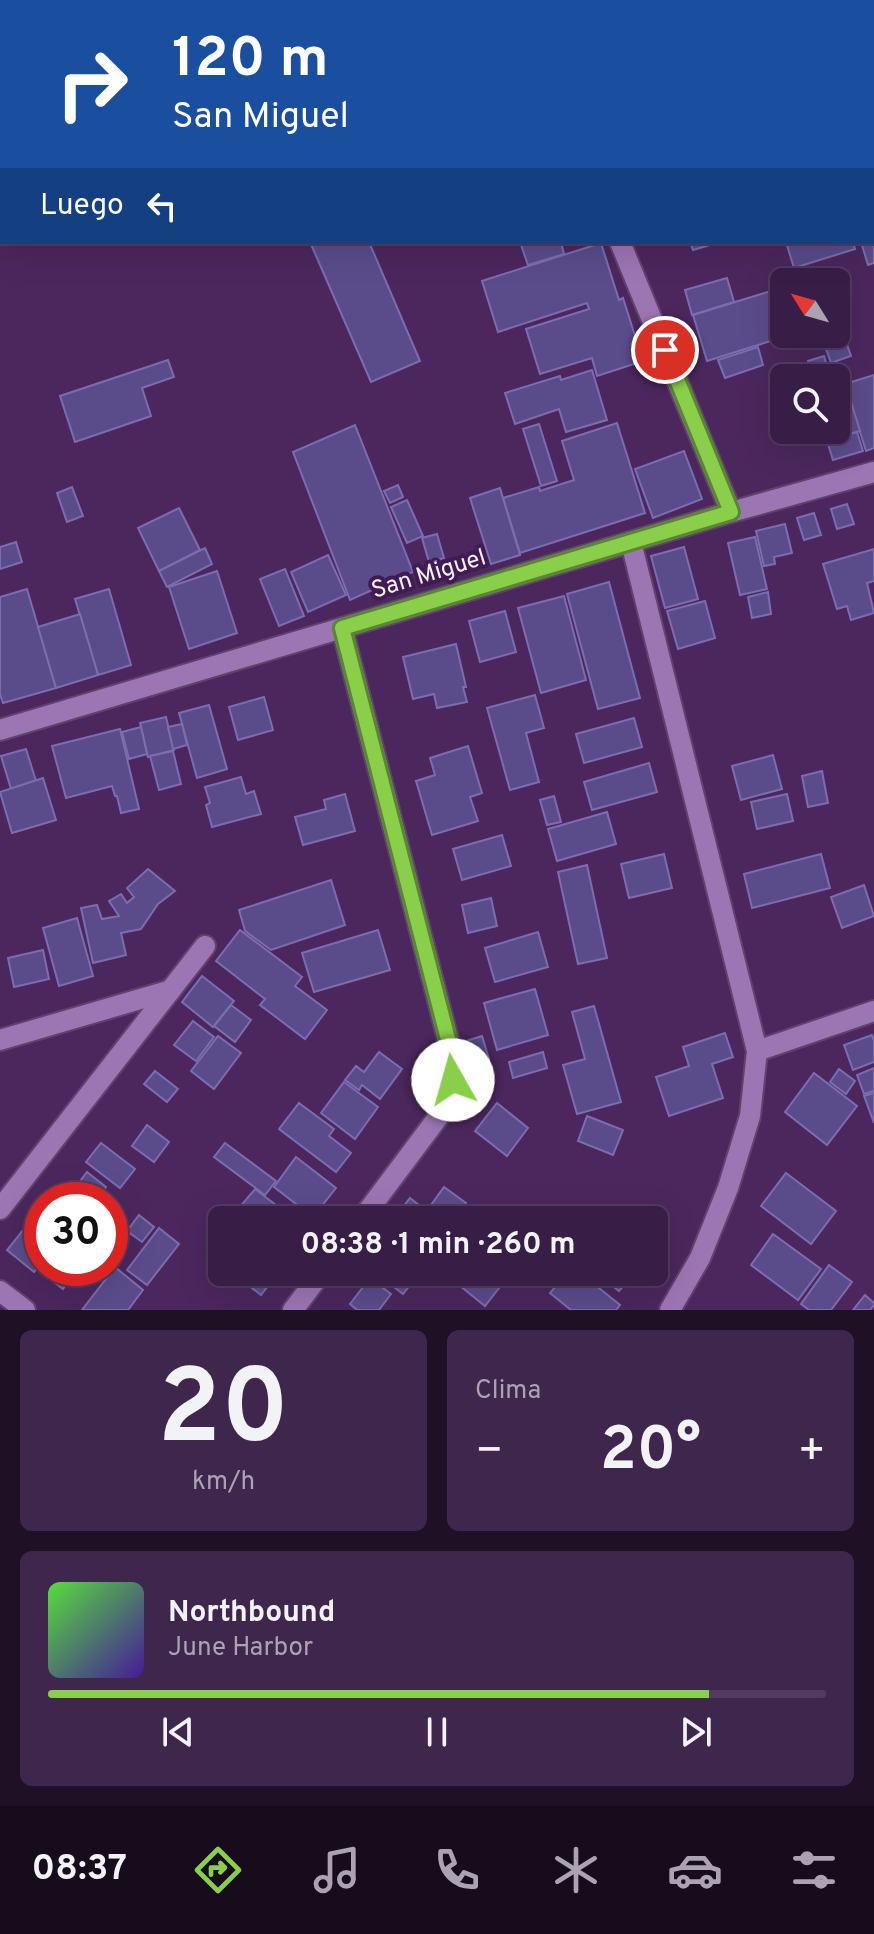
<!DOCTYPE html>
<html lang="es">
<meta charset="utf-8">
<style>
body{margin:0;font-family:Overpass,sans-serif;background:#3f264d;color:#f1f3f6;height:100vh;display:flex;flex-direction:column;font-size:30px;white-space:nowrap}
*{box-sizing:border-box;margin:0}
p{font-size:26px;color:#aba2b3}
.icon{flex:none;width:44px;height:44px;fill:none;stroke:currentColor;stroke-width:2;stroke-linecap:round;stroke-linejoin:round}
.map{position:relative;height:1310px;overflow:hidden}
.sheet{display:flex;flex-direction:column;gap:20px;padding:20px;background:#1f1026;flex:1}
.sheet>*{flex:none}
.hud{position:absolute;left:0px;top:0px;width:874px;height:244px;box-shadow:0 8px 32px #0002,0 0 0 2px #523b5f;background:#1a4fa0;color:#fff;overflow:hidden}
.needle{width:52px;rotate:307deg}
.controls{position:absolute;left:770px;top:268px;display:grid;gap:16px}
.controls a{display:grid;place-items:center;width:80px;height:80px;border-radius:12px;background:#381d46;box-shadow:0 8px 32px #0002,0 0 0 2px #523b5f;font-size:40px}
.speed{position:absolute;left:24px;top:1182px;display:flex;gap:16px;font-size:40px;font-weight:700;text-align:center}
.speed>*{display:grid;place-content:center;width:104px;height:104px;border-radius:50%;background:#381d46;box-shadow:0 8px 32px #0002,0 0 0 2px #523b5f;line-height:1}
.speed .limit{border:12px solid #d22;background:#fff;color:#111}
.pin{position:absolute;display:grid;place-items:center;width:68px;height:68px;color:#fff;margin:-34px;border:4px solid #fff;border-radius:50%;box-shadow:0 2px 8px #0007}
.me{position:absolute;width:88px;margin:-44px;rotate:353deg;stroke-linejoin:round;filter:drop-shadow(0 0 6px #0008)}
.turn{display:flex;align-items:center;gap:28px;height:168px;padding:0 40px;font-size:36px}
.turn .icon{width:104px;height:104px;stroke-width:2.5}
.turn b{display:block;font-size:56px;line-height:68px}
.then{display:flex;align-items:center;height:76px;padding:0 40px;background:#0003;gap:16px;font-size:30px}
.big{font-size:60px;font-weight:700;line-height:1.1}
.sheet .widget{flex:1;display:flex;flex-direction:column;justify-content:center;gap:12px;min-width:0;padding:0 28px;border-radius:12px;background:#3f264d}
.sheet .dial{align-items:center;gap:0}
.dial b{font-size:104px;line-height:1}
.song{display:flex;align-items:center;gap:24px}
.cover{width:96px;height:96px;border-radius:12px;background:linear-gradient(135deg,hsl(110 70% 55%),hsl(260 70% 35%))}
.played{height:8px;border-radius:4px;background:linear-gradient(90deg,#89cf49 85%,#523b5f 85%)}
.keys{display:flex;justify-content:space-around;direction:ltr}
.heat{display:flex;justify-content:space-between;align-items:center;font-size:44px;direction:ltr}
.sheet .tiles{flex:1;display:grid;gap:20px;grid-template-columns:1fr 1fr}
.widget:last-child{grid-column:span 2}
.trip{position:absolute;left:208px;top:1206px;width:460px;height:80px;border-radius:12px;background:#381d46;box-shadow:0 8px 32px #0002,0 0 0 2px #523b5f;font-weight:700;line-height:80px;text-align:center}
.tab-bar{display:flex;height:128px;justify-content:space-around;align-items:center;background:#160c1c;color:#aba2b3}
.tab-bar .icon{width:56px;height:56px}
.tab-bar .active{color:#89cf49}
.tab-bar b{font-size:36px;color:#f1f3f6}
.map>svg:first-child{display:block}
.building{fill:#5a4c8a;stroke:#7b6daf;stroke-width:2}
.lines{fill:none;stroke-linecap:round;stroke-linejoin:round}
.minor-casing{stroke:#60426e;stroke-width:24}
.tertiary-casing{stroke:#60426e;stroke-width:24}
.minor{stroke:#9c75b3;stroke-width:20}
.tertiary{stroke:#9c75b3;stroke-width:20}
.route-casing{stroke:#59872f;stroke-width:20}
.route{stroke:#89cf49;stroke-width:14}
.labels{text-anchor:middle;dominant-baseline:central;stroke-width:8;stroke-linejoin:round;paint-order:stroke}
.street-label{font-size:24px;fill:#f9f1fe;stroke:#401c52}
</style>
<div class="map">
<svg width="874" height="1310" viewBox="0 0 874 1310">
<rect width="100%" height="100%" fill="#4b275d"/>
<!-- building -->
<g class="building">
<polygon points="872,237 874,237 874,263 868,265 861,242 872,242"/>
<polygon points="310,242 369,242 420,361 371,382"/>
<polygon points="520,242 561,242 564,254 528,265"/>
<polygon points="690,242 720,242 693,250"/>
<polygon points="786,242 853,242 855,249 794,268"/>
<polygon points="601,243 619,300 623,298 643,361 597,376 592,358 540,374 526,329 589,309 587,303 498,332 482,281"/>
<polygon points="727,278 734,302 692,315 685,290"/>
<polygon points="784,287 784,334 793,334 707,361 693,315"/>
<polygon points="845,339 851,356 831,363 825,346"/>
<polygon points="758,347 763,365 725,378 718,360"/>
<polygon points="824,356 828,370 812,375 808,361"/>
<polygon points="168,360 174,377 142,388 151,416 75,442 60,396"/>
<polygon points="592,370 607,420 566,432 559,409 515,424 505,393 560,376 561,380"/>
<polygon points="874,375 874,448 866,451 845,384"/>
<polygon points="848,392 860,431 827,441 823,430 836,430 836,395"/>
<polygon points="617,423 645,513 520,553 503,498 539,487 540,491 574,480 562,441"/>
<polygon points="539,424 557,481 541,486 523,429"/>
<polygon points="355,425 413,572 350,600 293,452"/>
<polygon points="808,430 823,430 826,439 812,443"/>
<polygon points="857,432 863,451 833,460 827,441"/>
<polygon points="684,451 702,499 653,518 635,469"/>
<polygon points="398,485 403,497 390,503 384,491"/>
<polygon points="72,487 83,516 67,522 57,493"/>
<polygon points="500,488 520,555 491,564 470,498"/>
<polygon points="407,500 423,536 407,543 391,507"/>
<polygon points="847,504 854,524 837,529 831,509"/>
<polygon points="179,508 200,550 159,571 138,528"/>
<polygon points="814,513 821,535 804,540 797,518"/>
<polygon points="785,524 792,553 774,557 775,564 764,566 756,531"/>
<polygon points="437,534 444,558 429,562 422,538"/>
<polygon points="755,537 767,589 740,595 728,543"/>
<polygon points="16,542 22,562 0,569 0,547"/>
<polygon points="684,547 698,599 665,608 651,556"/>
<polygon points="205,548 212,564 167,587 159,571"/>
<polygon points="874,549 874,581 867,583 874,613 851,620 847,606 837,609 823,564"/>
<polygon points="328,555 346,595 308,612 291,572"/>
<polygon points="285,569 304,616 279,626 260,579"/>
<polygon points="217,571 237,633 189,649 169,587"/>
<polygon points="609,582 640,698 598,709 567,594"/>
<polygon points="27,589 56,688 3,703 0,694 0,597"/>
<polygon points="109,589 131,665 98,675 75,599"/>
<polygon points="768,592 771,614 752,618 748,597"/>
<polygon points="564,596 586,680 541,693 518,608"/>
<polygon points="705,601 715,638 678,649 667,611"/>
<polygon points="505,611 516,652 480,662 469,621"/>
<polygon points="80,614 98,675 56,688 38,627"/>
<polygon points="456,644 466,687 463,687 467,702 437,708 434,694 413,699 403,657"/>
<polygon points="535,695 544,728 526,733 539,782 510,790 487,708"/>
<polygon points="264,697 273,730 238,740 229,707"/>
<polygon points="209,705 227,769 197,778 179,713"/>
<polygon points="166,717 174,750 148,757 140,723"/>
<polygon points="634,718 642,747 584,763 576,734"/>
<polygon points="182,724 187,745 173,749 168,727"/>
<polygon points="141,727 147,754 129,759 122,732"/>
<polygon points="120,729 139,809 121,813 117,796 115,796 112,786 66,798 52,746"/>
<polygon points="468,746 482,793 470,797 478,821 432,835 416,781 435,775 430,758"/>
<polygon points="26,749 36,781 11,789 1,756"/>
<polygon points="173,751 181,784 159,790 150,756"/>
<polygon points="773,755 782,789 741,800 732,766"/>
<polygon points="649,763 657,792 592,810 584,782"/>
<polygon points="822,771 828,803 808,807 802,776"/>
<polygon points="241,777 246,794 254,791 261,814 212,827 206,805 210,803 205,787"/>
<polygon points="43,778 56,820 12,833 0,792"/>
<polygon points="345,794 355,831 303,845 295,817 326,809 324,800"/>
<polygon points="787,794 793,821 757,829 751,802"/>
<polygon points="554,796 561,822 547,825 540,800"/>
<polygon points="607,812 616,844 557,861 548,829"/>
<polygon points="502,835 511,866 462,880 453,849"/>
<polygon points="664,854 672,888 629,898 621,864"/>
<polygon points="821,854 830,888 752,908 744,874"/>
<polygon points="587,865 607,958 578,964 558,872"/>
<polygon points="148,869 175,891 158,904 141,929 121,933 126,955 93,963 81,908 97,905 102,919 119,916 109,901 121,894 127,903 134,897 127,888"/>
<polygon points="331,880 345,925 271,950 245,931 239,910"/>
<polygon points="864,885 874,916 842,928 831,897"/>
<polygon points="491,898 497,926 468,933 462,905"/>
<polygon points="77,918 93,976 59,986 43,928"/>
<polygon points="240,930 302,977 295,986 327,1010 305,1039 260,1005 265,999 216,961"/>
<polygon points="378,930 390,970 314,992 302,953"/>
<polygon points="538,932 548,967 495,982 485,948"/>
<polygon points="43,950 49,979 14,987 8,958"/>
<polygon points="202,976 234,1001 213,1027 182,1002"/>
<polygon points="535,989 548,1035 497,1050 484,1003"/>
<polygon points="231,1005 251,1020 235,1042 214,1026"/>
<polygon points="594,1006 621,1102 577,1114 563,1065 585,1059 572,1012"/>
<polygon points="193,1021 214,1037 196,1061 174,1045"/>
<polygon points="725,1033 733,1057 712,1064 723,1098 669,1116 656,1077 689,1066 683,1047"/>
<polygon points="872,1035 874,1041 874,1062 853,1070 844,1045"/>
<polygon points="218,1036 241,1053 214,1089 191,1071"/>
<polygon points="482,1036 489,1059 473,1064 466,1041"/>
<polygon points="379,1052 402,1069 380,1099 362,1085 359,1090 345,1080 356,1066 364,1072"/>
<polygon points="543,1052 547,1068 513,1078 509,1062"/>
<polygon points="874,1068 874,1091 864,1094 857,1075"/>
<polygon points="839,1069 855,1081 846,1094 830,1082"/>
<polygon points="155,1071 178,1089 167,1102 144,1084"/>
<polygon points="814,1073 857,1106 827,1145 785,1112"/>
<polygon points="344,1082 378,1107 355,1139 321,1113"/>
<polygon points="874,1093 874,1123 864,1096"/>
<polygon points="299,1103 334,1129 329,1136 351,1153 336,1172 279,1129"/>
<polygon points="497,1103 528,1128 507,1156 475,1131"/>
<polygon points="587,1116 623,1130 613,1155 578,1141"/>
<polygon points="147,1125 169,1142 154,1162 132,1146"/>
<polygon points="101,1143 135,1169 120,1188 86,1162"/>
<polygon points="225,1143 276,1181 265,1195 214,1157"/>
<polygon points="296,1157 336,1188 313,1217 274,1187"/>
<polygon points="87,1172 106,1187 97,1200 80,1200 71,1193"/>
<polygon points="786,1173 836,1211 811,1244 761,1206"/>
<polygon points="444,1187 466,1203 454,1220 451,1220 431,1205"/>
<polygon points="255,1189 289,1215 286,1220 252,1220 238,1209"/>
<polygon points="410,1198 438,1220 393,1220"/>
<polygon points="40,1209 42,1211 42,1262 34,1272 7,1250"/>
<polygon points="554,1209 568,1220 545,1220"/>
<polygon points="139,1215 154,1227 142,1242 127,1231"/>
<polygon points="159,1228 179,1244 147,1285 127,1270"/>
<polygon points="773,1234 821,1269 798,1300 751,1265"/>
<polygon points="222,1239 222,1269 213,1263 217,1258 211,1253"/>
<polygon points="829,1265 852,1282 831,1310 809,1310 801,1304"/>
<polygon points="115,1267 143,1290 128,1310 82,1310"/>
<polygon points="54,1268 93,1268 78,1287"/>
<polygon points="56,1271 69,1280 63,1289 50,1279"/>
<polygon points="243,1272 266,1272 274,1278 261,1295 239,1278"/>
<polygon points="384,1272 420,1272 403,1294 380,1276"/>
<polygon points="461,1272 490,1272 503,1283 485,1306 454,1281"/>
<polygon points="567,1272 579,1272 620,1305 616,1310 571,1310 550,1293"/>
<polygon points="595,1272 635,1272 619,1291"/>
<polygon points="370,1278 391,1294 379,1310 357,1310 350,1304"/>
<polygon points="865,1295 874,1303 874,1305 870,1310 853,1310"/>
</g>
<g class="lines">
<defs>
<g id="minor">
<polyline points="10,0 11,2"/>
<polyline points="533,0 533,2"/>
<polyline points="872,46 874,46"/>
<polyline points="620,242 731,512"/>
<polyline points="631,542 757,1051 750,1116 728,1188 700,1258 670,1310"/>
<polyline points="342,628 451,1051 453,1080 445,1108 361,1220"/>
<polyline points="0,1040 171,990"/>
<polyline points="757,1051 874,1011"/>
<polyline points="0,1209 205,946"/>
<polyline points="0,1291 25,1310"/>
<polyline points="293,1310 322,1272"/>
</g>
<polyline id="tertiary" points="0,730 731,512 874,472"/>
</defs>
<!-- minor casing -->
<use href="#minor" class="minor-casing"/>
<!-- tertiary casing -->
<use href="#tertiary" class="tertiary-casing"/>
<!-- minor -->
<use href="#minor" class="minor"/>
<!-- tertiary -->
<use href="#tertiary" class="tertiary"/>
</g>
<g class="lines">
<defs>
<polyline id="route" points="453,1080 451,1051 342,628 731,512 665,350"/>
</defs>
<!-- route casing -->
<use href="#route" class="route-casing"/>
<!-- route -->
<use href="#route" class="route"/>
</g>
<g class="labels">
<!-- street labels -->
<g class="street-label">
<text transform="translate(429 575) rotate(-17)">San Miguel</text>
</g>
</g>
</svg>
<div class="controls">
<a><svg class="needle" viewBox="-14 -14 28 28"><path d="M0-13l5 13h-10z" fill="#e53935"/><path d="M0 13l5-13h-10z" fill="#aba2b3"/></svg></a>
<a><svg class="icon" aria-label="search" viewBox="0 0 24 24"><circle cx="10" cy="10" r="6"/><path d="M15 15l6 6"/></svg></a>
</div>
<div class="speed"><div class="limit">30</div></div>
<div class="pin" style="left:665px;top:350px;background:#d93025"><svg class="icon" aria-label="arrive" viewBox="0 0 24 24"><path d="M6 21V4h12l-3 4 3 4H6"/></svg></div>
<svg class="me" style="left:453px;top:1080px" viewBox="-20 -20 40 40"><circle r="19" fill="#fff"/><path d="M0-13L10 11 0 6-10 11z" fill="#89cf49"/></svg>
<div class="trip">08:38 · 1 min · 260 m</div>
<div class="hud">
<div class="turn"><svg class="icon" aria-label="right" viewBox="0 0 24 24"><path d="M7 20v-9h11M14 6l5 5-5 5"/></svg><div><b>120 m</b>San Miguel</div></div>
<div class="then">Luego<svg class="icon" aria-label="left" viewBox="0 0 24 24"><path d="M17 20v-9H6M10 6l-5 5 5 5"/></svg></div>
</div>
</div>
<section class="sheet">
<div class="tiles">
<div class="widget dial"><b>20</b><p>km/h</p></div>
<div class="widget"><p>Clima</p>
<div class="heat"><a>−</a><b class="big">20°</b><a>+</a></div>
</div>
<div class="widget">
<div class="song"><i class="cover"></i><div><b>Northbound</b><p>June Harbor</p></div></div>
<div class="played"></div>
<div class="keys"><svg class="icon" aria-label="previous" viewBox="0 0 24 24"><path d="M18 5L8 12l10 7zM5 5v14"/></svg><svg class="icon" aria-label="pause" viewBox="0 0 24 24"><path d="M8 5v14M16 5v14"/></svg><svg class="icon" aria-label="next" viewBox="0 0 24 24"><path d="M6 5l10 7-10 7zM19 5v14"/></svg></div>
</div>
</div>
</section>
<nav class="tab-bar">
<b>08:37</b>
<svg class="icon active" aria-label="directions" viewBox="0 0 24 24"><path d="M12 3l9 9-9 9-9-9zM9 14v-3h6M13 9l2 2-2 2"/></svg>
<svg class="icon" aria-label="music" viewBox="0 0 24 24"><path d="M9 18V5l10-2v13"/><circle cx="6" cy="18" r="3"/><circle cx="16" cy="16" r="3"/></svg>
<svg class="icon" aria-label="phone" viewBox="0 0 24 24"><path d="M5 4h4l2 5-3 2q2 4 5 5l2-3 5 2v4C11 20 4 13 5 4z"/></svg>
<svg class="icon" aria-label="climate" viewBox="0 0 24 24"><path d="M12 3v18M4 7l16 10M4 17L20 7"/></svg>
<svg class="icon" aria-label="car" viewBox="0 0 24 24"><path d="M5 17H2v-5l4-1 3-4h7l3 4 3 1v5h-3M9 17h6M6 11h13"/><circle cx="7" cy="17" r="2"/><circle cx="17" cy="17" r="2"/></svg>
<svg class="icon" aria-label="filters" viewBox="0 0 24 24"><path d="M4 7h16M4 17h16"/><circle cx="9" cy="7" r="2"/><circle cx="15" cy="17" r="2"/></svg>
</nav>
